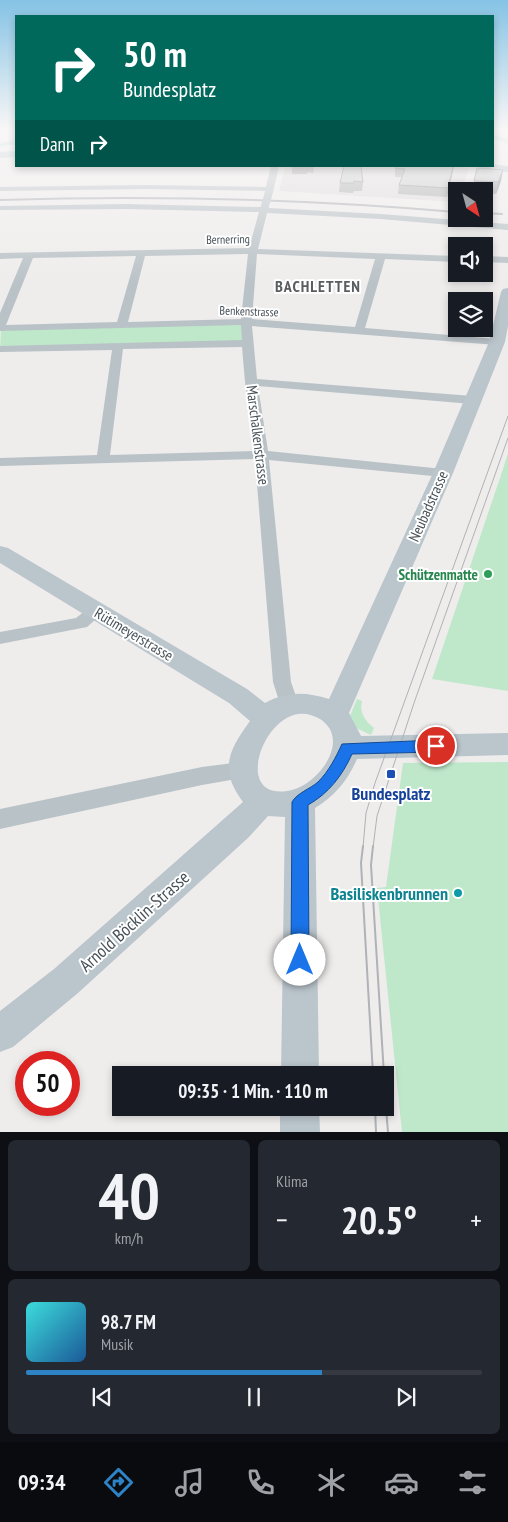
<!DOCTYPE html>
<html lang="de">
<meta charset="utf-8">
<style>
body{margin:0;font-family:"PT Sans Narrow",sans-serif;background:#242831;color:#f1f3f6;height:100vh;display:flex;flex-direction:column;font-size:19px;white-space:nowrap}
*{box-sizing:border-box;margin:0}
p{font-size:16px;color:#9ea1a6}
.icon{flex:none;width:28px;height:28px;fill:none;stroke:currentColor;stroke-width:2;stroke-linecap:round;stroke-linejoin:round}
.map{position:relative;height:1132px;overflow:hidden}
.panel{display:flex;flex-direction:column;gap:8px;padding:8px;background:#0d0f14;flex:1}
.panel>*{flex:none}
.banner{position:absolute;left:15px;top:15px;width:479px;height:152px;border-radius:0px;box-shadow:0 2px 8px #0003;background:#00695c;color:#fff;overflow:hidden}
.needle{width:32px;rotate:144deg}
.controls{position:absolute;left:448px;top:182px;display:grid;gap:10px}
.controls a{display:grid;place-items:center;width:45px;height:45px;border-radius:0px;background:#171b24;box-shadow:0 2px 8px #0003;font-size:25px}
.speed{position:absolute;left:15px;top:1051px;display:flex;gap:10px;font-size:25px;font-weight:700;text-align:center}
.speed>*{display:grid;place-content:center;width:65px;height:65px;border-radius:50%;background:#171b24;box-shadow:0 2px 8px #0003;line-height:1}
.speed .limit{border:8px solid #d22;background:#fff;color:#111}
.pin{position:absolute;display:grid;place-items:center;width:42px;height:42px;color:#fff;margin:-21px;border:2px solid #fff;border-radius:50%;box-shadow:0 1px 5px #0007}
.me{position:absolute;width:55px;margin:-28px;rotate:0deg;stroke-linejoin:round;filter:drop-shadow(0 0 4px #0008)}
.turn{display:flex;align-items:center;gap:18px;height:105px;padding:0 25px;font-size:22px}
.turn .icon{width:65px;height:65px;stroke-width:2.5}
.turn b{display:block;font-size:35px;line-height:42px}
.then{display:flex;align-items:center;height:48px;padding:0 25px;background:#0003;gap:10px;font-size:19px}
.big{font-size:38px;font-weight:700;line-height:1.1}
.panel .card{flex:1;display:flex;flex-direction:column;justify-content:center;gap:8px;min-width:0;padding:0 18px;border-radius:8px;background:#242831}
.panel .dial{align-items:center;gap:0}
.dial b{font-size:65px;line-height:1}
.song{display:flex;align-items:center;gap:15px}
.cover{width:60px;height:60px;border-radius:8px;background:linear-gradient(135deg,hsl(180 70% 55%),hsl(210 70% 35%))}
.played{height:5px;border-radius:2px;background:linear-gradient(90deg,#2e83c7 65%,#363941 65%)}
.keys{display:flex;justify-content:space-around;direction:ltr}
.heat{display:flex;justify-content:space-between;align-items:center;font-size:28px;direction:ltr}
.panel .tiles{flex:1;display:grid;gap:8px;grid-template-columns:1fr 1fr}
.card:last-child{grid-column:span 2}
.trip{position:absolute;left:112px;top:1066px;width:282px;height:50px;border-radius:0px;background:#171b24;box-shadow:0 2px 8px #0003;font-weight:700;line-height:50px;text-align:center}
.dock{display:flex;height:80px;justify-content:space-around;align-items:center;background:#090b0e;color:#9ea1a6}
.dock .icon{width:35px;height:35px}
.dock .active{color:#2e83c7}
.dock b{font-size:22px;color:#f1f3f6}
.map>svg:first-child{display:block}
.education{fill:#dfddde}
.green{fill:#bfe8ca}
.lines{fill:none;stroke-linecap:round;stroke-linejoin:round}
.stream{stroke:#91d9e0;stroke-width:2.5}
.street{fill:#b9c2c7;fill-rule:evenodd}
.secondary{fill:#bac5cc;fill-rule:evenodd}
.primary{fill:#afbfc8;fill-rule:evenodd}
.tram-far1{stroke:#afb2b6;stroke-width:1}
.tram{stroke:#afb2b6;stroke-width:2}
.rail{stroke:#afb2b6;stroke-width:2}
.street-bridge{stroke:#b9c2c7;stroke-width:8}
.wall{fill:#abaeb1}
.shaded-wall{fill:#8b8d90}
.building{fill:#c7cace;stroke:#8b8d90}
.route{fill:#1a73e8;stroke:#114b97}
.leisure-dot{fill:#2e9e5b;stroke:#fff;stroke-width:2}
.transit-dot{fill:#1a4fb4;stroke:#fff;stroke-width:2}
.culture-dot{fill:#0f9aa8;stroke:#fff;stroke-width:2}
.labels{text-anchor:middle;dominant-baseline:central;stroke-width:4;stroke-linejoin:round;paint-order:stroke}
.far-street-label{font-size:12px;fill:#475157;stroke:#fff}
.street-label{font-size:15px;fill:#475157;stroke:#fff}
.leisure-label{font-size:15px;font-weight:bold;fill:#27864d;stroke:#fff;text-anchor:end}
.far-district-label{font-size:16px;font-weight:bold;letter-spacing:1px;fill:#5a5d60;stroke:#fff}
.near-transit-label{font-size:18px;font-weight:bold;fill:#164399;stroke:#fff}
.near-culture-label{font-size:18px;font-weight:bold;fill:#0d838f;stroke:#fff;text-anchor:end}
.near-street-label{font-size:18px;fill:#475157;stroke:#fff}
</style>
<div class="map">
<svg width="508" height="1132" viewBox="0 0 508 1132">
<rect width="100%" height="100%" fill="#efecec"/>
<!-- education -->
<polygon class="education" points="286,166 452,166 469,168 461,191 456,191 456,202 279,191"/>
<!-- green -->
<g class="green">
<polygon points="243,323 245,345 0,351 1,329"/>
<polygon points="508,453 508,691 432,679 503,469"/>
<path d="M357,699L362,701C359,712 365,721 374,728L371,735L356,728L350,716Z"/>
<polygon points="508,762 508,1132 402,1132 377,888 386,887 403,763"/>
</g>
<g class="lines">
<!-- stream -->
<polyline class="stream" points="0,145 16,143"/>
<!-- street -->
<g class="street">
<polygon points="0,127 16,127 16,129 0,131"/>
<polygon points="492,133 508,139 508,144 492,138"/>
<polygon points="16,140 16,144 4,145 1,143"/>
<polygon points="271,166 279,166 273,192 269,194 265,191 146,189 0,191 0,187 146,185 266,187"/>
<path d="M127,204L260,207L265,204H268L269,208L381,214L508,224V230L381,219L267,213L258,249L456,256V262L385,259L365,328L497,339L503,342L497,345L252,326L257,379L472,396L478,400L472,404L258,386L268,451L443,469L448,470L450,473L448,476L443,477L269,460L291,682L299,705L296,710L289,713L282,710L273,682L255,459L0,466V458L97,455L112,350L0,352V346L242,340L241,325L0,331V313L23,258L0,259V253L249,248L259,212L127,209L0,210V206ZM245,254H248L241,319L128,322L145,256ZM257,254L375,259L355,327L252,319ZM136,256L117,322L6,325L33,258ZM242,347L245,382L255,451L110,455L123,349Z"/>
<polygon points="484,256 508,257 508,263 484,262"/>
<polygon points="96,605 102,607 105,611 87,627 0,644 0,632 76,618 90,607"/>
<polygon points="241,762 248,765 251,771 248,777 202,785 0,829 0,809 202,767"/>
</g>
<!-- secondary -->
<g class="secondary">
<path d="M508,288V326L505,342L453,473L349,713L361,736L508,733V755L357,759C348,780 335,796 315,808L319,1075H281L285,817L268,816L249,837L78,993L13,1047L0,1052V1011L54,969L243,802C219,770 228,751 250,721L229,703L0,563V546L8,548L247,689L265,703C287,691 306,692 329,699L433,473L489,342L501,292L503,289ZM298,714C306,713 313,715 320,719C352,740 318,784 292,790C234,804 259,720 298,714Z"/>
<polygon points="280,1108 319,1108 320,1132 280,1132"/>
</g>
<!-- primary -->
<g class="primary">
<polygon points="16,151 16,157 0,158 0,152"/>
<polygon points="492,164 508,166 508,172 483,169 477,166 492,166"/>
</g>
<!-- tram-far1 -->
<g class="tram-far1">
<polyline points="363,848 366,813 375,783 508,416"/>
<polyline points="373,848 377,816 414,703 508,438"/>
</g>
<!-- tram -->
<g class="tram">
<polyline points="363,846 361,863 373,1075"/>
<polyline points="373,846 371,865 384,1075"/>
<polyline points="375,1108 376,1132"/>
<polyline points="386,1108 388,1132"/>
</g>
<!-- rail -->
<g class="rail">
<path d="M0,200C152,195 304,199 456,212"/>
<polyline points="484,213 502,214"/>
</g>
<!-- street-bridge -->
<polyline class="street-bridge" points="265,206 269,192"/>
</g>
<!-- wall -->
<g class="wall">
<polygon points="292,166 314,166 313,173 308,172 307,174 292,174"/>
<polygon points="344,166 363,182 362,191 354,191 353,193 339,192 340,183"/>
<polygon points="454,166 447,197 398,194 399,185 402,177 395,177 395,168"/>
<polygon points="474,181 501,181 496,194 484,193 484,191 472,191"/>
</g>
<!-- shaded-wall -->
<g class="shaded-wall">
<polygon points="453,166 454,166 447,197 448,188"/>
<polygon points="503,170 501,181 496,194 498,182"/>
</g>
<!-- building -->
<g class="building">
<polygon points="344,166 361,166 363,182 354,181 354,183 340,183"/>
<polygon points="396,166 453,166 448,188 399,185 405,169 395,168"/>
<polygon points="477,168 503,170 498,182 474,181"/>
</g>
<!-- sky -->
<linearGradient id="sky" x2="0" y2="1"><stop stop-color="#85c3e5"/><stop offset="0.45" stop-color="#f8f6f6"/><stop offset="1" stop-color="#f8f6f6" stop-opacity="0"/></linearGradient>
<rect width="508" height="285" fill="url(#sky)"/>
<!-- route -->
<path class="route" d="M436,740L441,742L443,746L441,750L436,752L352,754C342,776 329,793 308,805L309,960L306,966L300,969L294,966L291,960L292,802C297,793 310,789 318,782C329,771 336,757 342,744Z"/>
<!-- markers -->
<circle class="leisure-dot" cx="488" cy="574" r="5"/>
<rect class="transit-dot" x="386" y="769" width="10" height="10" rx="2.5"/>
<circle class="culture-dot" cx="458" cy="893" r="5"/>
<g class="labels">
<!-- far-street labels -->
<g class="far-street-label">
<text transform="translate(228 239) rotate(-1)">Bernerring</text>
<text transform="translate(249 311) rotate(2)">Benkenstrasse</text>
</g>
<!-- street labels -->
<g class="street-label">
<text transform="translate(258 435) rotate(83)">Marschalkenstrasse</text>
<text transform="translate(428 506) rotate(-66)">Neubadstrasse</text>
<text transform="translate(134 634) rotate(31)">Rütimeyerstrasse</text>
</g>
<!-- leisure labels -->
<g class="leisure-label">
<text x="478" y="574">Schützenmatte</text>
</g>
<!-- far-district labels -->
<g class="far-district-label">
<text x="318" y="286">BACHLETTEN</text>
</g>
<!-- near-transit labels -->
<g class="near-transit-label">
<text x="391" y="793">Bundesplatz</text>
</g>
<!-- near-culture labels -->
<g class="near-culture-label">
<text x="448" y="893">Basiliskenbrunnen</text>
</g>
<!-- near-street labels -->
<g class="near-street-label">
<text transform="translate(134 921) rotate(-42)">Arnold Böcklin-Strasse</text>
</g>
</g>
</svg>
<div class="controls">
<a><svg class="needle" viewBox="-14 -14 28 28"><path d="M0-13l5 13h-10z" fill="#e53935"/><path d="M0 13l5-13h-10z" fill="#9ea1a6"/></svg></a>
<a><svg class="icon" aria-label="sound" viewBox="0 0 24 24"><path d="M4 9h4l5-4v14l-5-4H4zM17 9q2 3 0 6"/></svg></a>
<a><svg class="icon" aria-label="layers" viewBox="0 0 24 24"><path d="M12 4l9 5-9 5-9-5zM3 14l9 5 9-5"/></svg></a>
</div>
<div class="speed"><div class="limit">50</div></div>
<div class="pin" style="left:436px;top:746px;background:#d93025"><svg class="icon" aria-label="arrive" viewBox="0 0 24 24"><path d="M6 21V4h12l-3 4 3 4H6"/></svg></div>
<svg class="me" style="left:300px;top:960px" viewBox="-20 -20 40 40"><circle r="19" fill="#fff"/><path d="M0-13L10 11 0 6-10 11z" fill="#1a73e8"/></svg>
<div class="trip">09:35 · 1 Min. · 110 m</div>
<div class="banner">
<div class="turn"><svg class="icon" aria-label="right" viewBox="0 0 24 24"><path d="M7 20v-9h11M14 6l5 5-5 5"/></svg><div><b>50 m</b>Bundesplatz</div></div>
<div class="then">Dann<svg class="icon" aria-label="right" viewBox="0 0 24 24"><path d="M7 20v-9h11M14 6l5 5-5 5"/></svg></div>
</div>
</div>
<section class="panel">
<div class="tiles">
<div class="card dial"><b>40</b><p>km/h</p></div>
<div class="card"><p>Klima</p>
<div class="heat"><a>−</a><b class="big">20.5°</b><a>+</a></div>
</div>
<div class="card">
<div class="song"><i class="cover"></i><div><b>98.7 FM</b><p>Musik</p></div></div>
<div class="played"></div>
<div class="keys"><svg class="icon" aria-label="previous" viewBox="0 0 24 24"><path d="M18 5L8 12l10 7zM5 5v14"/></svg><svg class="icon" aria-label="pause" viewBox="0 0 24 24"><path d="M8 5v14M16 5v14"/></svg><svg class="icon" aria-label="next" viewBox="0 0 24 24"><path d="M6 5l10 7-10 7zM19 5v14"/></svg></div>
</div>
</div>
</section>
<nav class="dock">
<b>09:34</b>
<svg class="icon active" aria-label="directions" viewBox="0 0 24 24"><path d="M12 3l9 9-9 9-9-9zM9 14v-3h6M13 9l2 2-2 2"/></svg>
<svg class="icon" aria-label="music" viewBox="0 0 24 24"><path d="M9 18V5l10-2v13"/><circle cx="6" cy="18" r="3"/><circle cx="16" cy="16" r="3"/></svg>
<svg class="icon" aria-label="phone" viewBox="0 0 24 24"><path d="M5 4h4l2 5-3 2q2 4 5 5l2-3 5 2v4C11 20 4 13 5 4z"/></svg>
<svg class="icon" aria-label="climate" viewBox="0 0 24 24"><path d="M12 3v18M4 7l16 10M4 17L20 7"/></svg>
<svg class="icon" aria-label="car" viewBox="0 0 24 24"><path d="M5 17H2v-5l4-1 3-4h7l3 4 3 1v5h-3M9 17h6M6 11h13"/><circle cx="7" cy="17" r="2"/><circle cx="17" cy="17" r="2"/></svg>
<svg class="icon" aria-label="filters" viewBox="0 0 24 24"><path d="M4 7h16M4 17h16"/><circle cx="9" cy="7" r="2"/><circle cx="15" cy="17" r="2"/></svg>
</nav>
